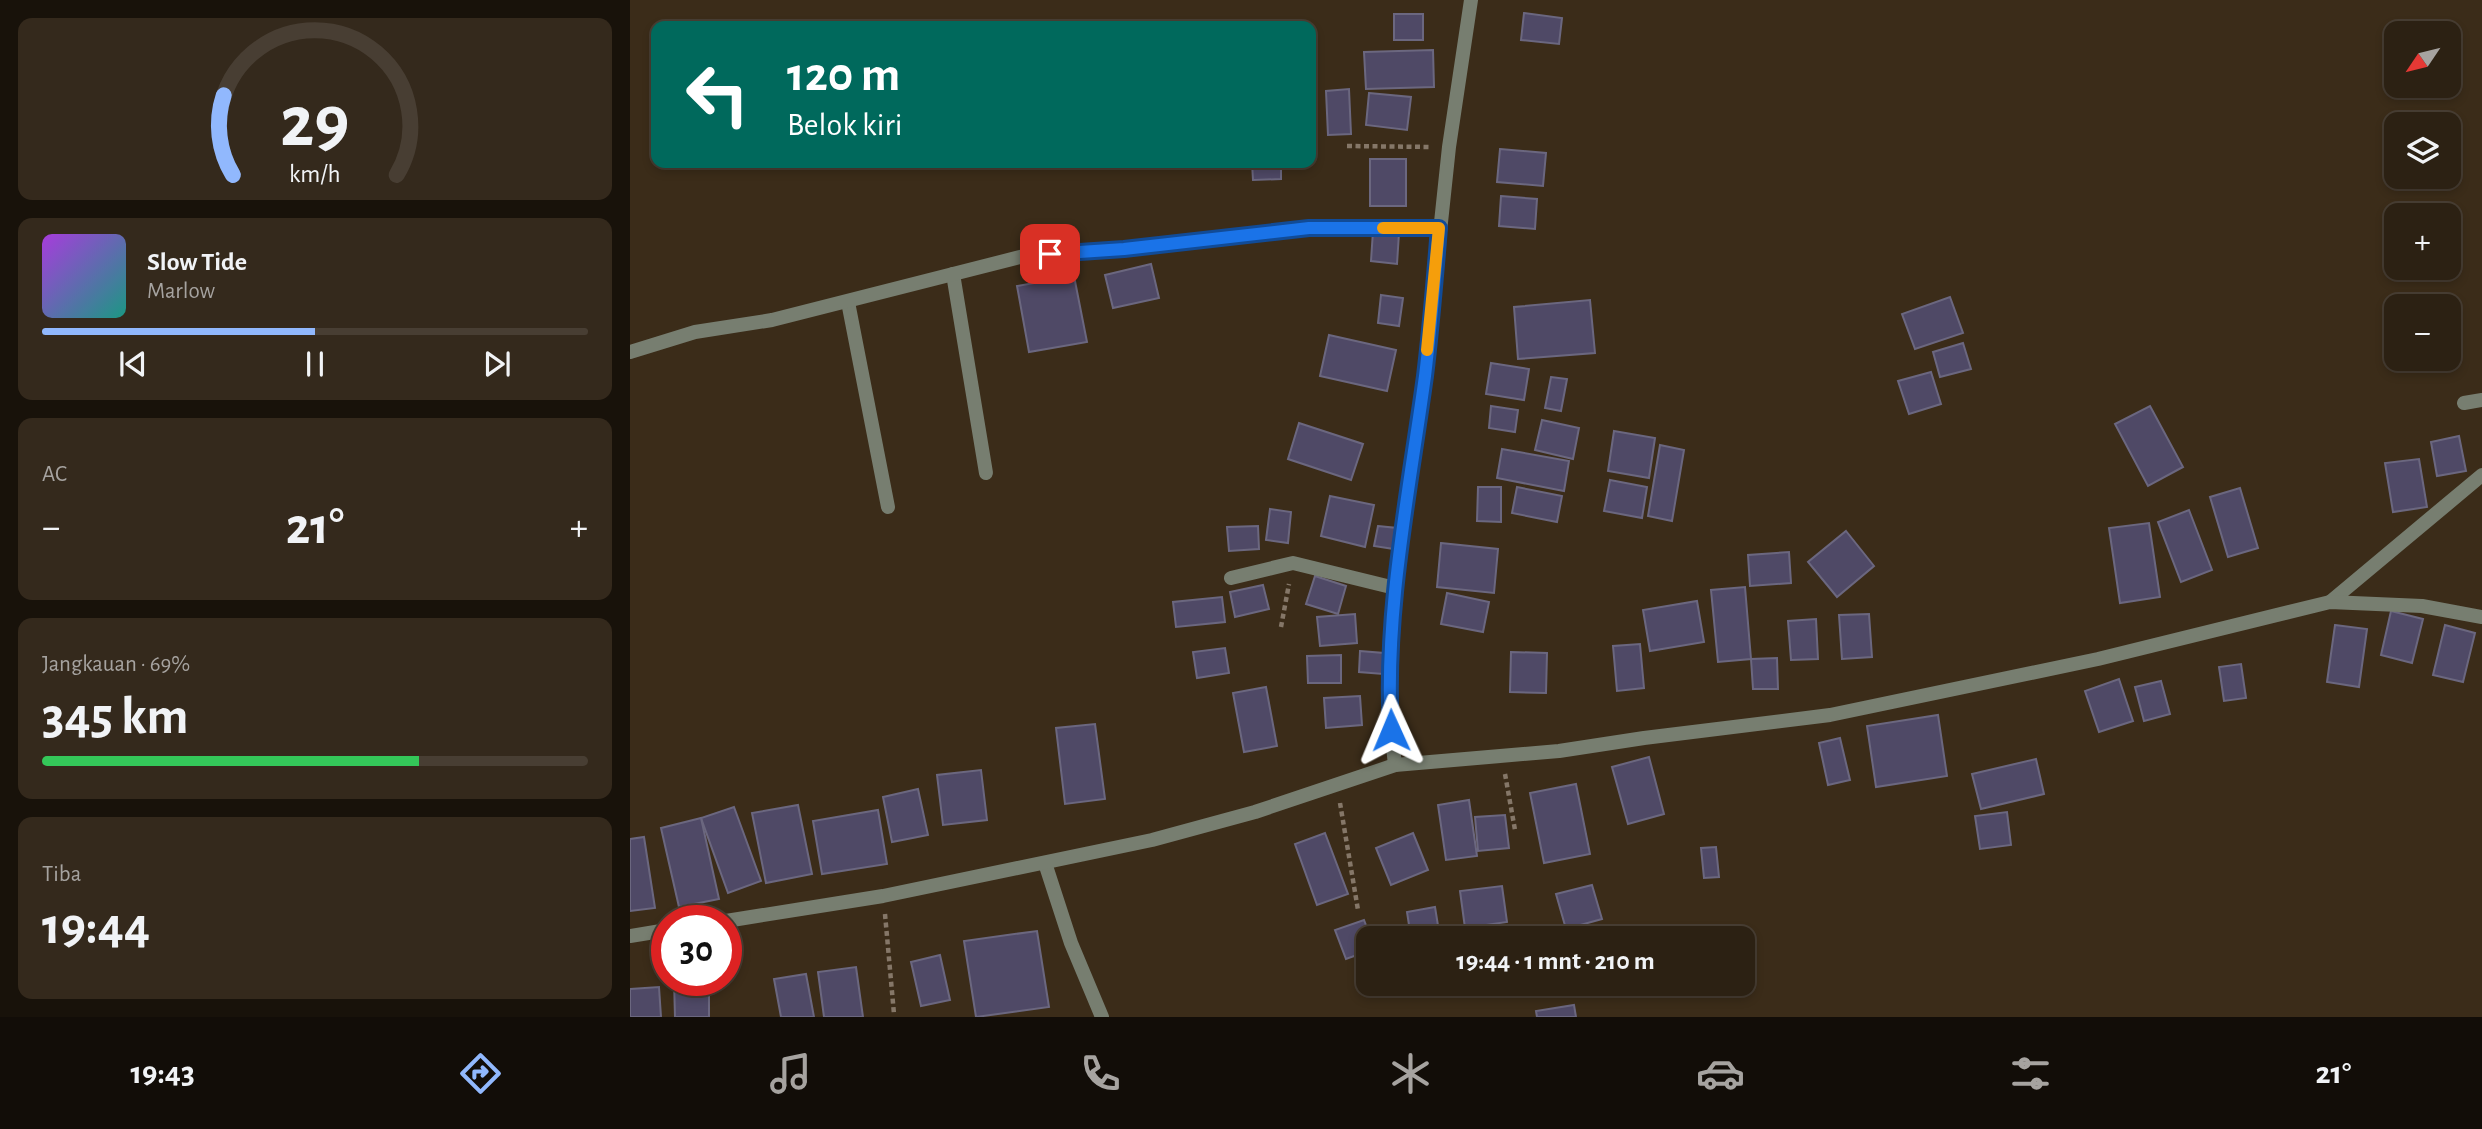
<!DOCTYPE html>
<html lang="id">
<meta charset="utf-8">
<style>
body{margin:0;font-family:"Alegreya Sans",sans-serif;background:#34291c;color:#f1f3f6;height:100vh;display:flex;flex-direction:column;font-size:26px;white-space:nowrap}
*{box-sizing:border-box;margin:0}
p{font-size:23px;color:#a6a3a0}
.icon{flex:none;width:38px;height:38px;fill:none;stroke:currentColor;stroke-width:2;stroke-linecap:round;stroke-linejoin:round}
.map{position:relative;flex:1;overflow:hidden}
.side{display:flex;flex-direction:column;gap:18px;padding:18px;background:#18120a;width:630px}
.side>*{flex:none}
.banner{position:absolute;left:21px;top:21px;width:665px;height:147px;border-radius:14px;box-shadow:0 4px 10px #0003,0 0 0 2px #483e33;background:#00695c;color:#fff;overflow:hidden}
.needle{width:46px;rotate:235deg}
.tools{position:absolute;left:1754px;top:21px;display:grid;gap:14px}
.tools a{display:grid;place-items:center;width:77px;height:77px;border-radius:14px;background:#2c2113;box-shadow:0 4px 10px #0003,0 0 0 2px #483e33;font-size:35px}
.speed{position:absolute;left:21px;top:905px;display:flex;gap:14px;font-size:35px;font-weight:700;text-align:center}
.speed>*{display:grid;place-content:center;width:91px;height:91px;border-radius:50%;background:#2c2113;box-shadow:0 4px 10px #0003,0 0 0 2px #483e33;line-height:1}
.speed .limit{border:10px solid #d22;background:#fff;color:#111}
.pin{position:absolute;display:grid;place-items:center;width:60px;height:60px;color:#fff;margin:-30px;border-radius:14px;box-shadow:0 4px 10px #0006}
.me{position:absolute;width:77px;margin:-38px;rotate:359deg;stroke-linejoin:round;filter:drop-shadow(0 0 5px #0008)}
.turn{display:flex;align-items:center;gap:24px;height:147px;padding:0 21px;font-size:32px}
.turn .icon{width:91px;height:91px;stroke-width:2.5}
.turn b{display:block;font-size:49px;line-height:60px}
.big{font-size:52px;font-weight:700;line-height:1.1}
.side .tile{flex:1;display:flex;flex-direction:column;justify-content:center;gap:10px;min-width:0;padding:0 24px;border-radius:14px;background:#34291c}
.side .dial{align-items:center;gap:0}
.dial svg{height:182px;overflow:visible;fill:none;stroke:#483e33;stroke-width:7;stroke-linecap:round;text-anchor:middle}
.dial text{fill:#f1f3f6;stroke:none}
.song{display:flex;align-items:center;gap:21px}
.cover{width:84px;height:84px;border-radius:10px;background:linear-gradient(135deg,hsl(280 70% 55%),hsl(170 70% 35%))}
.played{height:7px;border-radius:4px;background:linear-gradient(90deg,#91b8fd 50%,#483e33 50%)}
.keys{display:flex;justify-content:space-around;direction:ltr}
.heat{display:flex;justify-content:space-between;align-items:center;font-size:38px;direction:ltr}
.charge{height:10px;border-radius:5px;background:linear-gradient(90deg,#34c759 69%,#483e33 0)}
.trip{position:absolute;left:726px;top:926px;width:399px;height:70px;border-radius:14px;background:#2c2113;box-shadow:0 4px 10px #0003,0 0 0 2px #483e33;font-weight:700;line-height:70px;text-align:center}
.dock{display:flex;height:112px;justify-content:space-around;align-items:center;background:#120d08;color:#a6a3a0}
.dock .icon{width:49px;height:49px}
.dock .current{color:#91b8fd}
.dock b{font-size:32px;color:#f1f3f6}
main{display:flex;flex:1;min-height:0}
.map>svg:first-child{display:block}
.building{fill:#4f4966;stroke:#6b677f;stroke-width:2}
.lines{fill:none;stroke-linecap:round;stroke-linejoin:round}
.path{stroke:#857768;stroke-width:4.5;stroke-dasharray:5 3.5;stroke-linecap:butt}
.minor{stroke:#777e70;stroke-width:14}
.route-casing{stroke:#114b97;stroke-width:18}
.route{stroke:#1a73e8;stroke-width:12}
.slow{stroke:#f59e0b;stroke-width:12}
</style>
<main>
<section class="side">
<div class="tile dial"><svg viewBox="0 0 100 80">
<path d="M14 69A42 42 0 1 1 86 69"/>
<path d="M14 69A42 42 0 0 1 10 34" stroke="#91b8fd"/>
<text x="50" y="56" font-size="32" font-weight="700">29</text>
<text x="50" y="72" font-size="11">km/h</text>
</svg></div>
<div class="tile">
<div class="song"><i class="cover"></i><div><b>Slow Tide</b><p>Marlow</p></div></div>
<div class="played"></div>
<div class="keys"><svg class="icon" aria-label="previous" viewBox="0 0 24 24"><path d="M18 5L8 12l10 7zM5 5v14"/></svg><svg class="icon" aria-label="pause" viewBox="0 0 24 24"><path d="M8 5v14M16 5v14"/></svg><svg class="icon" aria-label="next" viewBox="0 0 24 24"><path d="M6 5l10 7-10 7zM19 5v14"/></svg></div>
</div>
<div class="tile"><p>AC</p>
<div class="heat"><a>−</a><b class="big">21°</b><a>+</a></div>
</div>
<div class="tile"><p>Jangkauan · 69%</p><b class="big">345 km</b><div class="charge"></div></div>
<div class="tile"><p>Tiba</p><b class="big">19:44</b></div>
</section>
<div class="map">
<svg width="1852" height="1017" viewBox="0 0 1852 1017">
<rect width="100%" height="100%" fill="#3b2c19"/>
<!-- building -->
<g class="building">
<polygon points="894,13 932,18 929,44 891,40"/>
<rect x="764" y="14" width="29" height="26"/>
<polygon points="803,50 804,87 736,89 734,52"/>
<polygon points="719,89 721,134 698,135 696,91"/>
<polygon points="739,93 781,97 777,130 736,125"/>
<polygon points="870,149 916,153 913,186 867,182"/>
<rect x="740" y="159" width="36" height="47"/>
<polygon points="622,163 651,163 651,179 623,180"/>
<polygon points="871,196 907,199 905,229 869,226"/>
<polygon points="743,231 769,233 767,264 741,261"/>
<polygon points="521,264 529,298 483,308 475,275"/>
<polygon points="444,276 457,342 399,352 387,286"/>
<polygon points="751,295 773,298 769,326 748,323"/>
<polygon points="1320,297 1333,333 1285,349 1272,314"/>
<polygon points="960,300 965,353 888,359 884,307"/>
<polygon points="699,335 766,350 757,391 690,376"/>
<polygon points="1333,343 1341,369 1310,377 1303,352"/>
<polygon points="861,363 899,369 894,400 856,394"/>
<polygon points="1301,372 1311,404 1279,414 1268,381"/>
<polygon points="921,377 937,379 931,411 915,408"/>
<polygon points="861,406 888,410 885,432 859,428"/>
<polygon points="1520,406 1553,467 1518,486 1485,424"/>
<polygon points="912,420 949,428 943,459 905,450"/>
<polygon points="669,423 733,444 721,480 658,459"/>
<polygon points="984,431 1025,438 1019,478 978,471"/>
<polygon points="1829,436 1836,471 1807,476 1801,442"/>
<polygon points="1030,445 1054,450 1042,521 1018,516"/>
<polygon points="872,449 939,461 934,491 867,478"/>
<polygon points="1789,459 1797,507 1763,512 1755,463"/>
<polygon points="980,480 1017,487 1012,518 974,511"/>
<polygon points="848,487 871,487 871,522 847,521"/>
<polygon points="887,487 932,496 927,522 882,513"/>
<polygon points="1610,488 1628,548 1598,557 1580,497"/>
<polygon points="700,496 744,505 735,547 691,536"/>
<polygon points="640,509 661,512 658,543 636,540"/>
<polygon points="1559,510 1582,570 1551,582 1528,522"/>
<polygon points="1519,523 1530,597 1490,603 1479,528"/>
<polygon points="628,526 629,549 599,551 597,527"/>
<polygon points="748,526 767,528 764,549 744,546"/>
<polygon points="1216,531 1244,566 1207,597 1178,562"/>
<polygon points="811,543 868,549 864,593 807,587"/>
<polygon points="1159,552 1161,583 1120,586 1118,555"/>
<polygon points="685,576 716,586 708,614 676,604"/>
<polygon points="633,585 639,609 605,617 600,592"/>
<polygon points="1115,587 1121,659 1088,662 1081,590"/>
<polygon points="817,593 859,602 853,632 811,624"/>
<polygon points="592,597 595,622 546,627 543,602"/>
<polygon points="1067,601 1074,642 1020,651 1013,610"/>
<polygon points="1761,611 1793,619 1782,663 1751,655"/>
<polygon points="725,614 727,643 690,646 687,617"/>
<polygon points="1239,614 1242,657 1212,659 1209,615"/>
<polygon points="1186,619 1188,659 1161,660 1158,621"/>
<polygon points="1705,625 1737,629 1729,687 1697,682"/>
<polygon points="1815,625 1845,633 1833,682 1803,675"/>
<polygon points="1010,644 1014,688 987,691 983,646"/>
<polygon points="595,648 599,673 567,678 563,652"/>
<polygon points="730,651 754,653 753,674 729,672"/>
<polygon points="881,652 917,653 916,693 880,692"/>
<polygon points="711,655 711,683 678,683 677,656"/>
<polygon points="1147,658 1148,689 1123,689 1121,659"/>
<polygon points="1611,664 1616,698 1594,701 1589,667"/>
<polygon points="1489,679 1503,721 1469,732 1455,691"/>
<polygon points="1531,681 1540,714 1514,721 1505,687"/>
<polygon points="636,687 647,746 614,752 603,693"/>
<polygon points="730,696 732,725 696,728 694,698"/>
<polygon points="1308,715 1317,776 1246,787 1237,726"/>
<polygon points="465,724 475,799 435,804 426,728"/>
<polygon points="1210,738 1220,780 1198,785 1189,743"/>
<polygon points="1019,757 1034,814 998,824 982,767"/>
<polygon points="1406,759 1414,794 1351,809 1342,774"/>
<polygon points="351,770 357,820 313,825 307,775"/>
<polygon points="946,784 960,854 914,863 900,793"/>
<polygon points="288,789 298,835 262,842 253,797"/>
<polygon points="839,800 847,856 816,860 808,805"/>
<polygon points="168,805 182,874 136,883 122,813"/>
<polygon points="104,807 131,881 98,893 71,818"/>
<polygon points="248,810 257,864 192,874 183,821"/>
<polygon points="1377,812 1381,845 1350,849 1345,816"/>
<polygon points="875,815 879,848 848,851 845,817"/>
<polygon points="71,818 89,899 49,907 31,828"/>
<polygon points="695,833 718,894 687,905 665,844"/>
<polygon points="783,833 798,870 761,885 746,848"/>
<polygon points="14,837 25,908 0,911 0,839"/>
<polygon points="1086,847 1089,877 1074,878 1071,848"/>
<polygon points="962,885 972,919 936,929 926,894"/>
<polygon points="872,886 877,922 835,928 830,891"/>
<polygon points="805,907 810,938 781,938 777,912"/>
<polygon points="734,920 741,938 738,938 738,951 716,959 705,930"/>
<polygon points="407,931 419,1007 346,1017 334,941"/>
<polygon points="310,955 320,1000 291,1006 281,962"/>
<polygon points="226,967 233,1017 194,1017 188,972"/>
<polygon points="176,974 184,1017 151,1017 144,979"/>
<polygon points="44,980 79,980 79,1017 45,1017"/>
<polygon points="29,987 31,1017 0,1017 0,989"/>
<polygon points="944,1005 946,1017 907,1017 906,1011"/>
</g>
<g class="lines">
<!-- path -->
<g class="path">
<polyline points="717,146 801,147"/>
<polyline points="651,627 659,584"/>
<polyline points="875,774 885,830"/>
<polyline points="710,803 728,910"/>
<polyline points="255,914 264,1014"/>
</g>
<!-- minor -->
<g class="minor">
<polyline points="323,274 356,473"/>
<polyline points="218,302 258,507"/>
<polyline points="0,352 65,332 142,320 394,256 494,249 679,228 809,228"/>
<polyline points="1834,403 1852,400"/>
<polyline points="601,578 663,563 765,588"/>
<polyline points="1700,602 1852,475"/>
<polyline points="765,765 759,710 765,588 795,373 819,147 841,0"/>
<polyline points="415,863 441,943 472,1017"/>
<polyline points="96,921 253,896 522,840 625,812 765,765 929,751 1014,738 1200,715 1468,659 1700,602 1792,606 1852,617"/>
<polyline points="0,936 37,930"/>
</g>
</g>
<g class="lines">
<defs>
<path id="route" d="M420,254L494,249L679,228H809C805,277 801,327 795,376C779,493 754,613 761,730"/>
</defs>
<!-- route casing -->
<use href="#route" class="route-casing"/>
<!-- route -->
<use href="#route" class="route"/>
<!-- slow -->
<polyline class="slow" points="753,228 809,228 797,350"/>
</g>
</svg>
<div class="tools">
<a><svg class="needle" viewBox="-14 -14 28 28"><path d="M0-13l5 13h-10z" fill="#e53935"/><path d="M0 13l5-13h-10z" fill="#a6a3a0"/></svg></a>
<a><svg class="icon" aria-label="layers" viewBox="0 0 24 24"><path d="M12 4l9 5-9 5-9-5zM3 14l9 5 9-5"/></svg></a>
<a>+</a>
<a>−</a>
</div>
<div class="speed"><div class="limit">30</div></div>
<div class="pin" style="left:420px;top:254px;background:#d93025"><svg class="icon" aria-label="arrive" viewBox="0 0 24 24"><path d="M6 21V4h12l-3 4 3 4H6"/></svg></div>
<svg class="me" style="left:761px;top:730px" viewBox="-20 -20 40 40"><path d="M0-17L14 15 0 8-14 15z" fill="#1a73e8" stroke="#fff" stroke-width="4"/></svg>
<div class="trip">19:44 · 1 mnt · 210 m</div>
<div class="banner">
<div class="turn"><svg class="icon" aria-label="left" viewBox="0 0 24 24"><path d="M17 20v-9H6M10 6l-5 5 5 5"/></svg><div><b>120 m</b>Belok kiri</div></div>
</div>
</div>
</main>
<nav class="dock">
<b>19:43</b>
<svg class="icon current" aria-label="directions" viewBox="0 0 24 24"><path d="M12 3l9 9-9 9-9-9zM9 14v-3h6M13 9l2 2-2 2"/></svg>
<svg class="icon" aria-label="music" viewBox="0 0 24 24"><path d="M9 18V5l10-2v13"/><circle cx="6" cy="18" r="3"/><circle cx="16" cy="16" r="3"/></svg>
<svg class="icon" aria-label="phone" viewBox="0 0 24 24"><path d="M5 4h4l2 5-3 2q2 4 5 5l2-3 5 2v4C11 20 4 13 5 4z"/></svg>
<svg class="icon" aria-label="climate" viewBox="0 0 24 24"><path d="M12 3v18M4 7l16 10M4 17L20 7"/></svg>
<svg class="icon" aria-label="car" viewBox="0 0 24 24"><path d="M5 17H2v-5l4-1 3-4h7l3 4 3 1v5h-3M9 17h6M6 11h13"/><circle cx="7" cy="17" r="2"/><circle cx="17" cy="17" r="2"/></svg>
<svg class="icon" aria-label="filters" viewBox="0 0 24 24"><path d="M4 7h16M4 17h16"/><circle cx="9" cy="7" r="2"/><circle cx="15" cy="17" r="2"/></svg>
<b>21°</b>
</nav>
